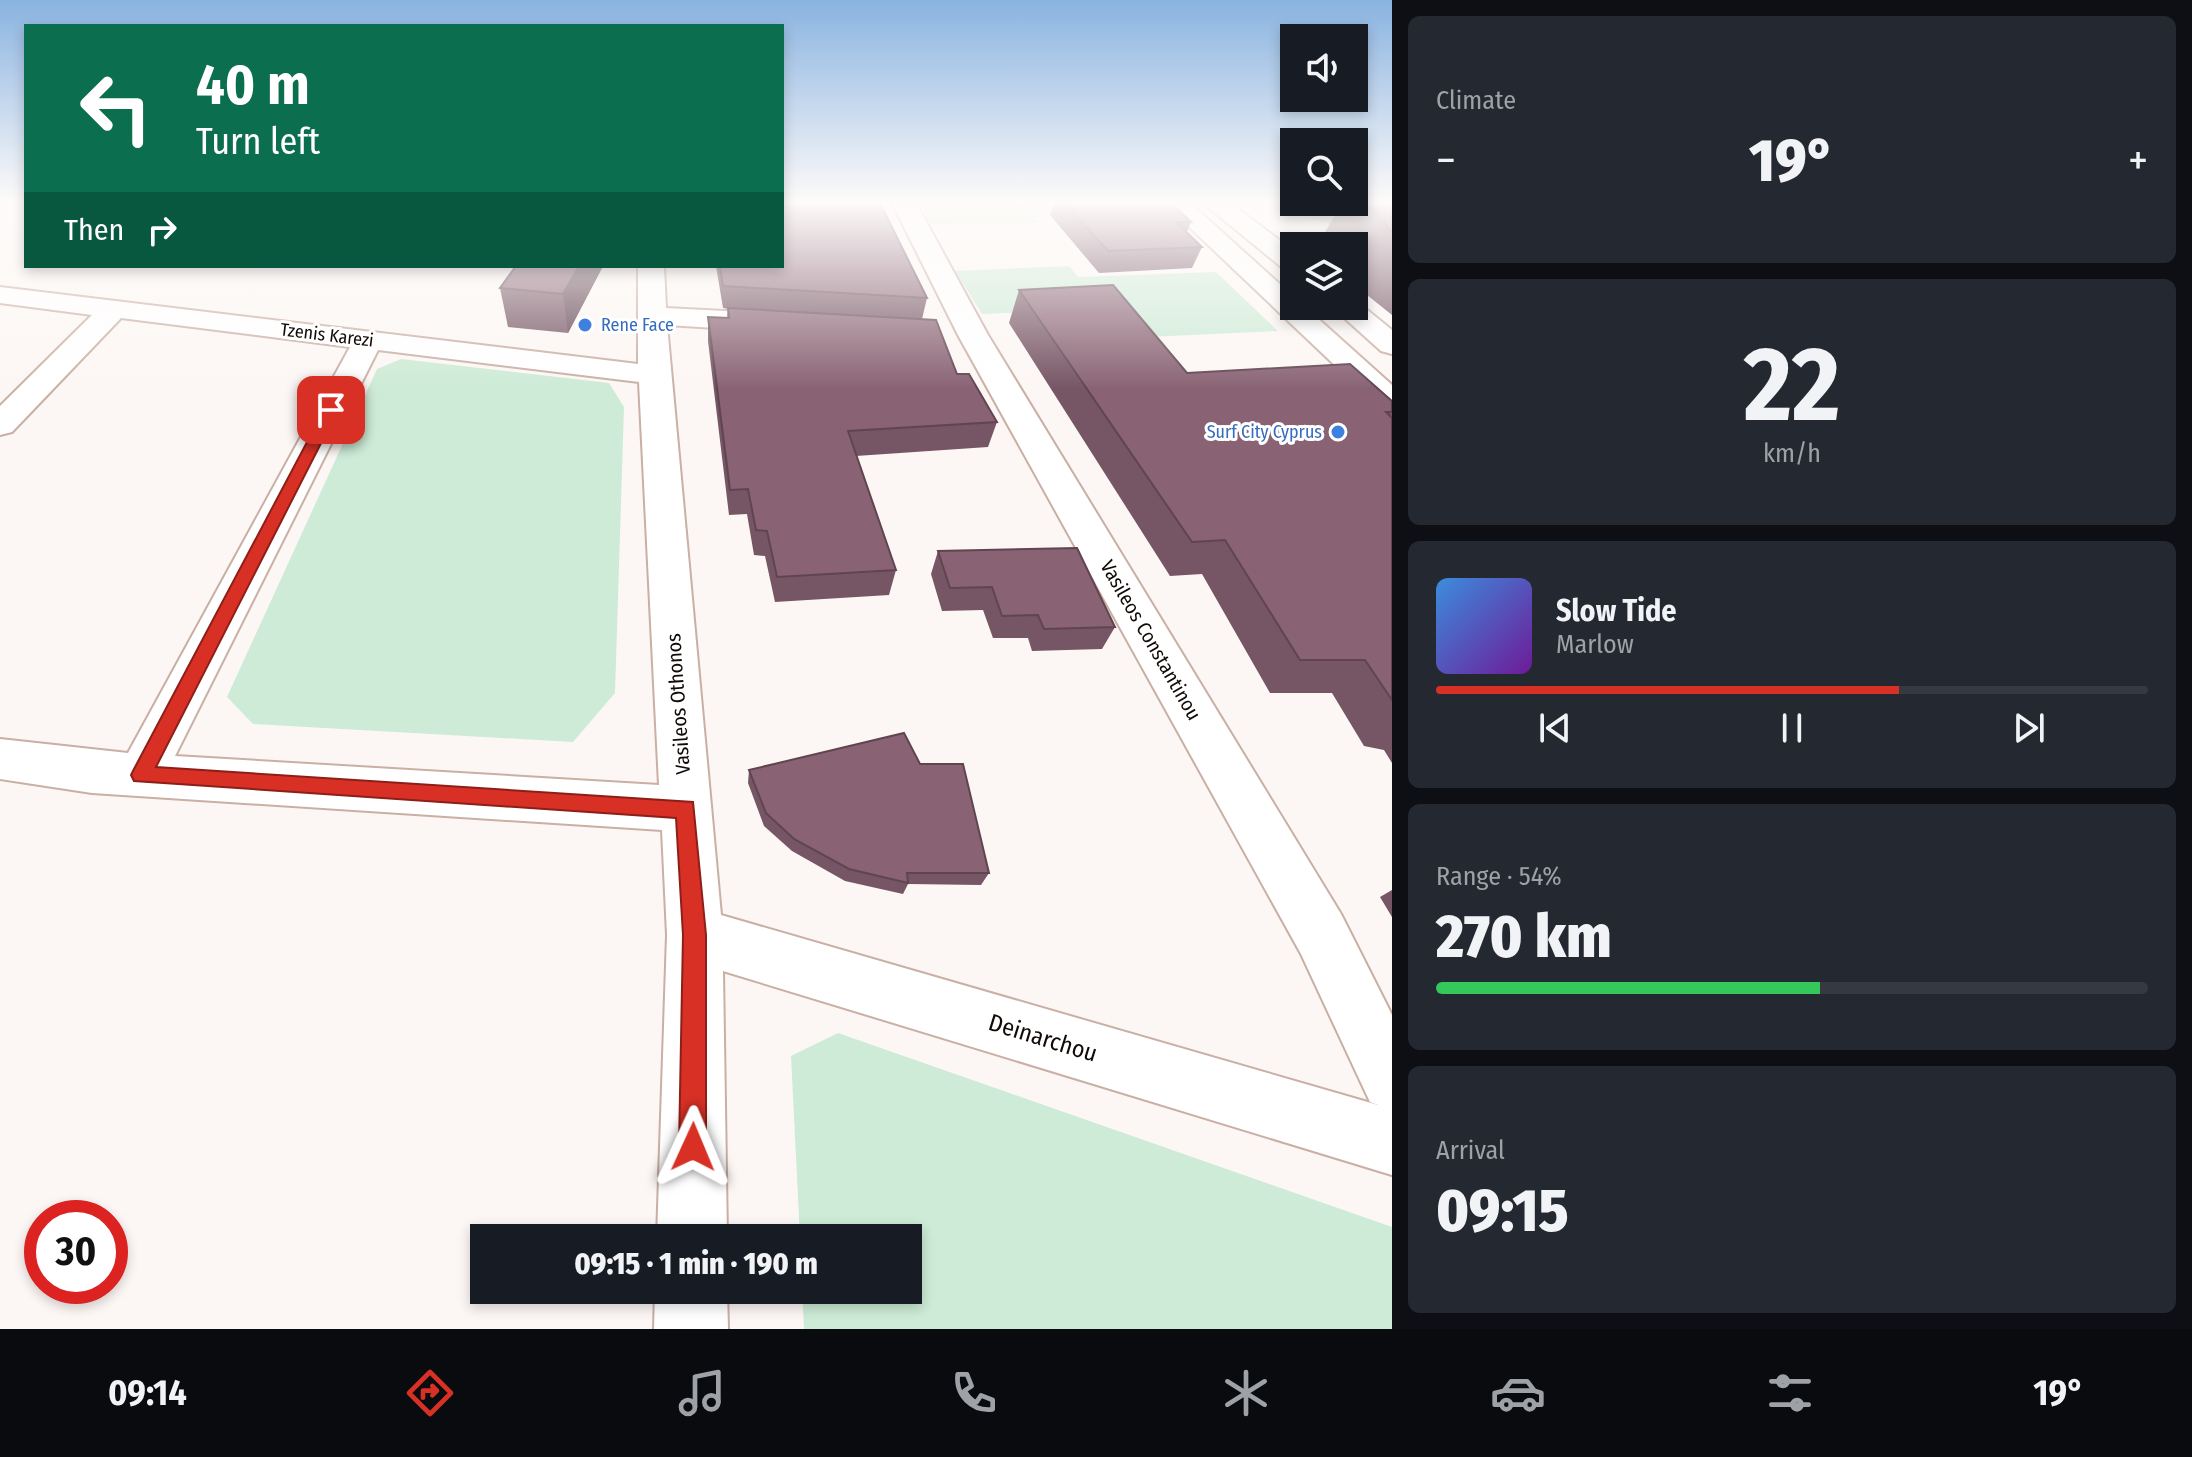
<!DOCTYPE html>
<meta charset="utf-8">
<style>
body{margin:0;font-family:"Fira Sans Condensed",sans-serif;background:#242831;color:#f1f3f6;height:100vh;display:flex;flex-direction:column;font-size:30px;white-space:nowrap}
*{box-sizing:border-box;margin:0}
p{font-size:26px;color:#9ea1a6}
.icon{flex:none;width:44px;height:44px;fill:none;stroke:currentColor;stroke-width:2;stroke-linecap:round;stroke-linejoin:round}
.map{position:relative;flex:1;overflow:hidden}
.panel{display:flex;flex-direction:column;gap:16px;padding:16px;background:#0d0f14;width:800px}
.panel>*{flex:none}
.top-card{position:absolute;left:24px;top:24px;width:760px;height:244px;border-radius:0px;box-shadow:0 4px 12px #0003;background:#0b6e4f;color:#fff;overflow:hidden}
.fabs{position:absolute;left:1280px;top:24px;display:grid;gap:16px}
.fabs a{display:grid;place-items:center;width:88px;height:88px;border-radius:0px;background:#171b24;box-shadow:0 4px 12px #0003;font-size:40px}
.speed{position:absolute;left:24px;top:1200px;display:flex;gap:16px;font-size:40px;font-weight:700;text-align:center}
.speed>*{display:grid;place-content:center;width:104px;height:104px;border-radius:50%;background:#171b24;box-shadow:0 4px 12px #0003;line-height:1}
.speed .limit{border:12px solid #d22;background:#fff;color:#111}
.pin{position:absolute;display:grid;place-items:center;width:68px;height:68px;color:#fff;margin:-34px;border-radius:16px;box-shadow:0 4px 12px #0006}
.me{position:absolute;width:88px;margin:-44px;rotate:1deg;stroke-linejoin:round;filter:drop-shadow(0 0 6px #0008)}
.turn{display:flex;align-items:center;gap:28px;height:168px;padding:0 40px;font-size:36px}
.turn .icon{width:104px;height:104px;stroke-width:2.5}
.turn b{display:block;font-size:56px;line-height:68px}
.then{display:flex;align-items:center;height:76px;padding:0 40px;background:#0003;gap:16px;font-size:30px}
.big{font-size:60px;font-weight:800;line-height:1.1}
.panel .card{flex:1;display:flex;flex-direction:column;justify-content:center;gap:12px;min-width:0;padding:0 28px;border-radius:12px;background:#242831}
.panel .dial{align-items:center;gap:0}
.dial b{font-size:104px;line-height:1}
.song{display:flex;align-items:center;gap:24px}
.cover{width:96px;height:96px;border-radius:12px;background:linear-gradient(135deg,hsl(210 70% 55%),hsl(280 70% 35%))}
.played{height:8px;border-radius:4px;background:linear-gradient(90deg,#d93025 65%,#363941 65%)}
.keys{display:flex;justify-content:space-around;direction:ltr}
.heat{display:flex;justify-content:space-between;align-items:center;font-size:44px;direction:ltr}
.charge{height:12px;border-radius:6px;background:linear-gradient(90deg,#34c759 54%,#363941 0)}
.trip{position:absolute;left:470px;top:1224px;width:452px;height:80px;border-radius:0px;background:#171b24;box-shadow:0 4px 12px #0003;font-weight:800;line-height:80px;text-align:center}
.menu{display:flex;height:128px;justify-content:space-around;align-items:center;background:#090b0e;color:#9ea1a6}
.menu .icon{width:56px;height:56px}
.menu .active{color:#d93025}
.menu b{font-size:36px;color:#f1f3f6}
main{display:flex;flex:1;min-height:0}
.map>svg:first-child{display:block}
.green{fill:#cdebd6}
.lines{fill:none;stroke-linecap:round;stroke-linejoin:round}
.minor-casing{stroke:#c9afa4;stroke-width:4}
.major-casing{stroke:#c9afa4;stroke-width:4}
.minor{fill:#fff;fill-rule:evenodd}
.major{fill:#fff;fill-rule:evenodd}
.wall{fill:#765564}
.shaded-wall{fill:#604551}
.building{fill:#896374;stroke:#604551;stroke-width:2}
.route{fill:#d93025;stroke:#8d1f18;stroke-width:2}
.shop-dot{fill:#3f7fe0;stroke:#fff;stroke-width:3}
.labels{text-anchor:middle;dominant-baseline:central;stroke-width:6;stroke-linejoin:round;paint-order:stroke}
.far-shop-label{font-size:18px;fill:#366cbe;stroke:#fff;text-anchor:start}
.far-street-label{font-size:18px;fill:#120a07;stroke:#fff}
.street-label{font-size:20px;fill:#120a07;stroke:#fff}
.near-street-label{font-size:24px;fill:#120a07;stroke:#fff}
</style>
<main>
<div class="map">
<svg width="1392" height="1329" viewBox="0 0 1392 1329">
<rect width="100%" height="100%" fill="#fcf7f4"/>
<!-- green -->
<g class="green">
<polygon points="920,203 1026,203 1040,223 931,224"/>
<polygon points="1268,203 1392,203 1388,236 1322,222"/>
<polygon points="1069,266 1078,277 1216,272 1278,331 1148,337 1123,308 982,314 955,271"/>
<polygon points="401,359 609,383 624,407 615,693 573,742 253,724 227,697 377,369"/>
<polygon points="838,1033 1392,1227 1392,1329 804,1329 802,1290 908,1290 908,1238 800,1238 791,1056"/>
</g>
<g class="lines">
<defs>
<g id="minor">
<path d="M892,203H916L988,335L1341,914L1392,1015V1175L723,971L727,1238H657L667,935L662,830L92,793L0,779V739L128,753L350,347L121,318L12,432L0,435V406L92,315L0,303V287L638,364V266H664L666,308L766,313L776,316L780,322L776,328L766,331L667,325L721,915L1378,1105L1370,1102L1301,954L958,335ZM378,350L639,382L659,785L175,756Z"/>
<polygon points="655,1290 727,1290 728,1329 654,1329"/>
</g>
<g id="major">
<polygon points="1164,203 1190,203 1294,297 1294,306 1304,306 1392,385 1392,412 1381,409"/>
<polygon points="1203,203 1230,203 1294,251 1294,272 1285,270"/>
<polygon points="1355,300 1392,330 1392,354 1381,351 1331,306 1354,306"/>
</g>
</defs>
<!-- minor casing -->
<use href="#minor" class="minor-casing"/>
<!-- major casing -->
<use href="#major" class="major-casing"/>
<!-- minor -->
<use href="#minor" class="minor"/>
<!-- major -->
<use href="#major" class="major"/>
</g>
<!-- wall -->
<g class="wall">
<polygon points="1054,203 1171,203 1191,222 1187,232 1202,247 1192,268 1099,273 1050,215"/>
<polygon points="1342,203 1392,203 1392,315 1357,287 1354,282 1354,246 1331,246 1324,234"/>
<polygon points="603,266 568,333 508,327 500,288"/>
<polygon points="716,266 782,266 927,298 922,319 957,374 997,422 988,447 856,456 896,570 889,595 775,602 765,556 754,555 747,514 729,515 708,341 708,317 727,318 728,309 723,308"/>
<polygon points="1019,290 1187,373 1392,401 1392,763 1384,750 1364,746 1332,693 1270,693 1202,574 1170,576 1009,323"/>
<polygon points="938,551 1115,627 1102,649 1032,651 1028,638 993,638 983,610 942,611 931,574"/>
<polygon points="920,764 989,873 981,885 908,884 903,894 845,881 792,851 764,826 748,783 749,770"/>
<polygon points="1392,890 1392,917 1380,897"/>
</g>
<!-- shaded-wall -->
<polygon class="shaded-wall" points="579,266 603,266 568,333 563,294"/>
<!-- building -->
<g class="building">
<polygon points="782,203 880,203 927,298 723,286 720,266 782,266"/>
<polygon points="1065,203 1171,203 1191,222 1176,222 1202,247 1108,251"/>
<polygon points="1370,203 1392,203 1392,233"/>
<polygon points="516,266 579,266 563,294 500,288"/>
<polygon points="1113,285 1187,373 1350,364 1392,401 1392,412 1386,412 1392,418 1392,700 1365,660 1300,660 1225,540 1192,542 1019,290"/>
<polygon points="728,308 936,320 957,374 969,374 997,422 848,431 896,570 777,577 767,531 756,530 748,489 730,490 708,317 729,318"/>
<polygon points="1077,548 1115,627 1044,629 1038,615 1002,616 992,587 950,588 938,551"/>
<polygon points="904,733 920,764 963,764 989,873 907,873 908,883 849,869 794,839 766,813 749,770"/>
</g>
<!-- sky -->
<linearGradient id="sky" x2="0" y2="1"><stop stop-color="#89b3e0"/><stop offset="0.52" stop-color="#fefbfa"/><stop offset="1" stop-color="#fefbfa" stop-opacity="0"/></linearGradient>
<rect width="1392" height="389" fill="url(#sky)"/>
<!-- route -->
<polygon class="route" points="331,406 338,410 156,767 693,802 706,935 706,1147 702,1157 693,1161 683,1157 679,1147 683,935 676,818 134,781 131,775 134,769 324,410"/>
<!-- markers -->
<g class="shop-dot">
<circle cx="585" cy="325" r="8"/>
<circle cx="1338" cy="432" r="8"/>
</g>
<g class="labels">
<!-- far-shop labels -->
<g class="far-shop-label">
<text x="601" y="325">Rene Face</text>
<text x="1322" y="432" text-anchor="end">Surf City Cyprus</text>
</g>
<!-- far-street labels -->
<g class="far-street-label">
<text transform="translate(327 335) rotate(7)">Tzenis Karezi</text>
</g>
<!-- street labels -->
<g class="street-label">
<text transform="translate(1151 640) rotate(60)">Vasileos Constantinou</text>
<text transform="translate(678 704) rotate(-94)">Vasileos Othonos</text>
</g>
<!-- near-street labels -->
<g class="near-street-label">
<text transform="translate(1043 1038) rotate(17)">Deinarchou</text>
</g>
</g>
</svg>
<div class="fabs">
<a><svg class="icon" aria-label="sound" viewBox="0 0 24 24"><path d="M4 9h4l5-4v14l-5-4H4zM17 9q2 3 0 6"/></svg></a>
<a><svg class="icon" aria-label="search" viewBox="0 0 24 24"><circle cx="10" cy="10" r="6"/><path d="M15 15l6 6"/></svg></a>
<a><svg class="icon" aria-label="layers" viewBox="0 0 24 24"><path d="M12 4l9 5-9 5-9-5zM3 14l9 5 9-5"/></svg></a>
</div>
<div class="speed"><div class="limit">30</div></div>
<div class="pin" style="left:331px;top:410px;background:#d93025"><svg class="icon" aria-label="arrive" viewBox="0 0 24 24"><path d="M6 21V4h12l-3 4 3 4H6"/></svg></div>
<svg class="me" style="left:693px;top:1147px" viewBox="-20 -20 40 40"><path d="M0-17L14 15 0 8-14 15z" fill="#d93025" stroke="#fff" stroke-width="4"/></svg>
<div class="trip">09:15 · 1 min · 190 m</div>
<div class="top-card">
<div class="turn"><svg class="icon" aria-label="left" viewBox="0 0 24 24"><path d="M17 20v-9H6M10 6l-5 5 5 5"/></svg><div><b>40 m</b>Turn left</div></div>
<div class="then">Then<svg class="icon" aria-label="right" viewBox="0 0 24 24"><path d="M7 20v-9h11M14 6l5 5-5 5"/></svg></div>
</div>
</div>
<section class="panel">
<div class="card"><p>Climate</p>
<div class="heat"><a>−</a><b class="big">19°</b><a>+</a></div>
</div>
<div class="card dial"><b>22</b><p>km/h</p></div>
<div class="card">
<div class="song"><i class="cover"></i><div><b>Slow Tide</b><p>Marlow</p></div></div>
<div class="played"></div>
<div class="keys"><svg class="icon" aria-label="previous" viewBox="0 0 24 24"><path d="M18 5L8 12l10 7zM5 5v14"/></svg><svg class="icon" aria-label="pause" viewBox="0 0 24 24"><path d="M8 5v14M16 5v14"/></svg><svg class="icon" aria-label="next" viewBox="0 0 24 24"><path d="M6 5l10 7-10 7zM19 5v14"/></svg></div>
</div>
<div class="card"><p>Range · 54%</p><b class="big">270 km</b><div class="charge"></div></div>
<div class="card"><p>Arrival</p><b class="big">09:15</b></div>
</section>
</main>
<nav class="menu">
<b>09:14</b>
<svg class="icon active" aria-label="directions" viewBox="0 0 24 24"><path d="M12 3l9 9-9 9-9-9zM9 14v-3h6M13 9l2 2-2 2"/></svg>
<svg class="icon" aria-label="music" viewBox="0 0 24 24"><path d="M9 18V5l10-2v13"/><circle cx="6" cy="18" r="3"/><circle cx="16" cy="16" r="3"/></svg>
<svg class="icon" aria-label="phone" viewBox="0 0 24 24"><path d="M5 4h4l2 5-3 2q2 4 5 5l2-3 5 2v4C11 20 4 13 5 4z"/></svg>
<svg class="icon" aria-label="climate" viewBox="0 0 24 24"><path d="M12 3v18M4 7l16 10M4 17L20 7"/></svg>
<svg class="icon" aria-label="car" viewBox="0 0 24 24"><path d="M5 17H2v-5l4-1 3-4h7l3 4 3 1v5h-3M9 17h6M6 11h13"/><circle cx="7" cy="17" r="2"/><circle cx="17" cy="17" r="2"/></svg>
<svg class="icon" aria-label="filters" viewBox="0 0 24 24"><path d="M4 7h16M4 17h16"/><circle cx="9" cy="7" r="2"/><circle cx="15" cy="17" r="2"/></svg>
<b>19°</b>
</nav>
